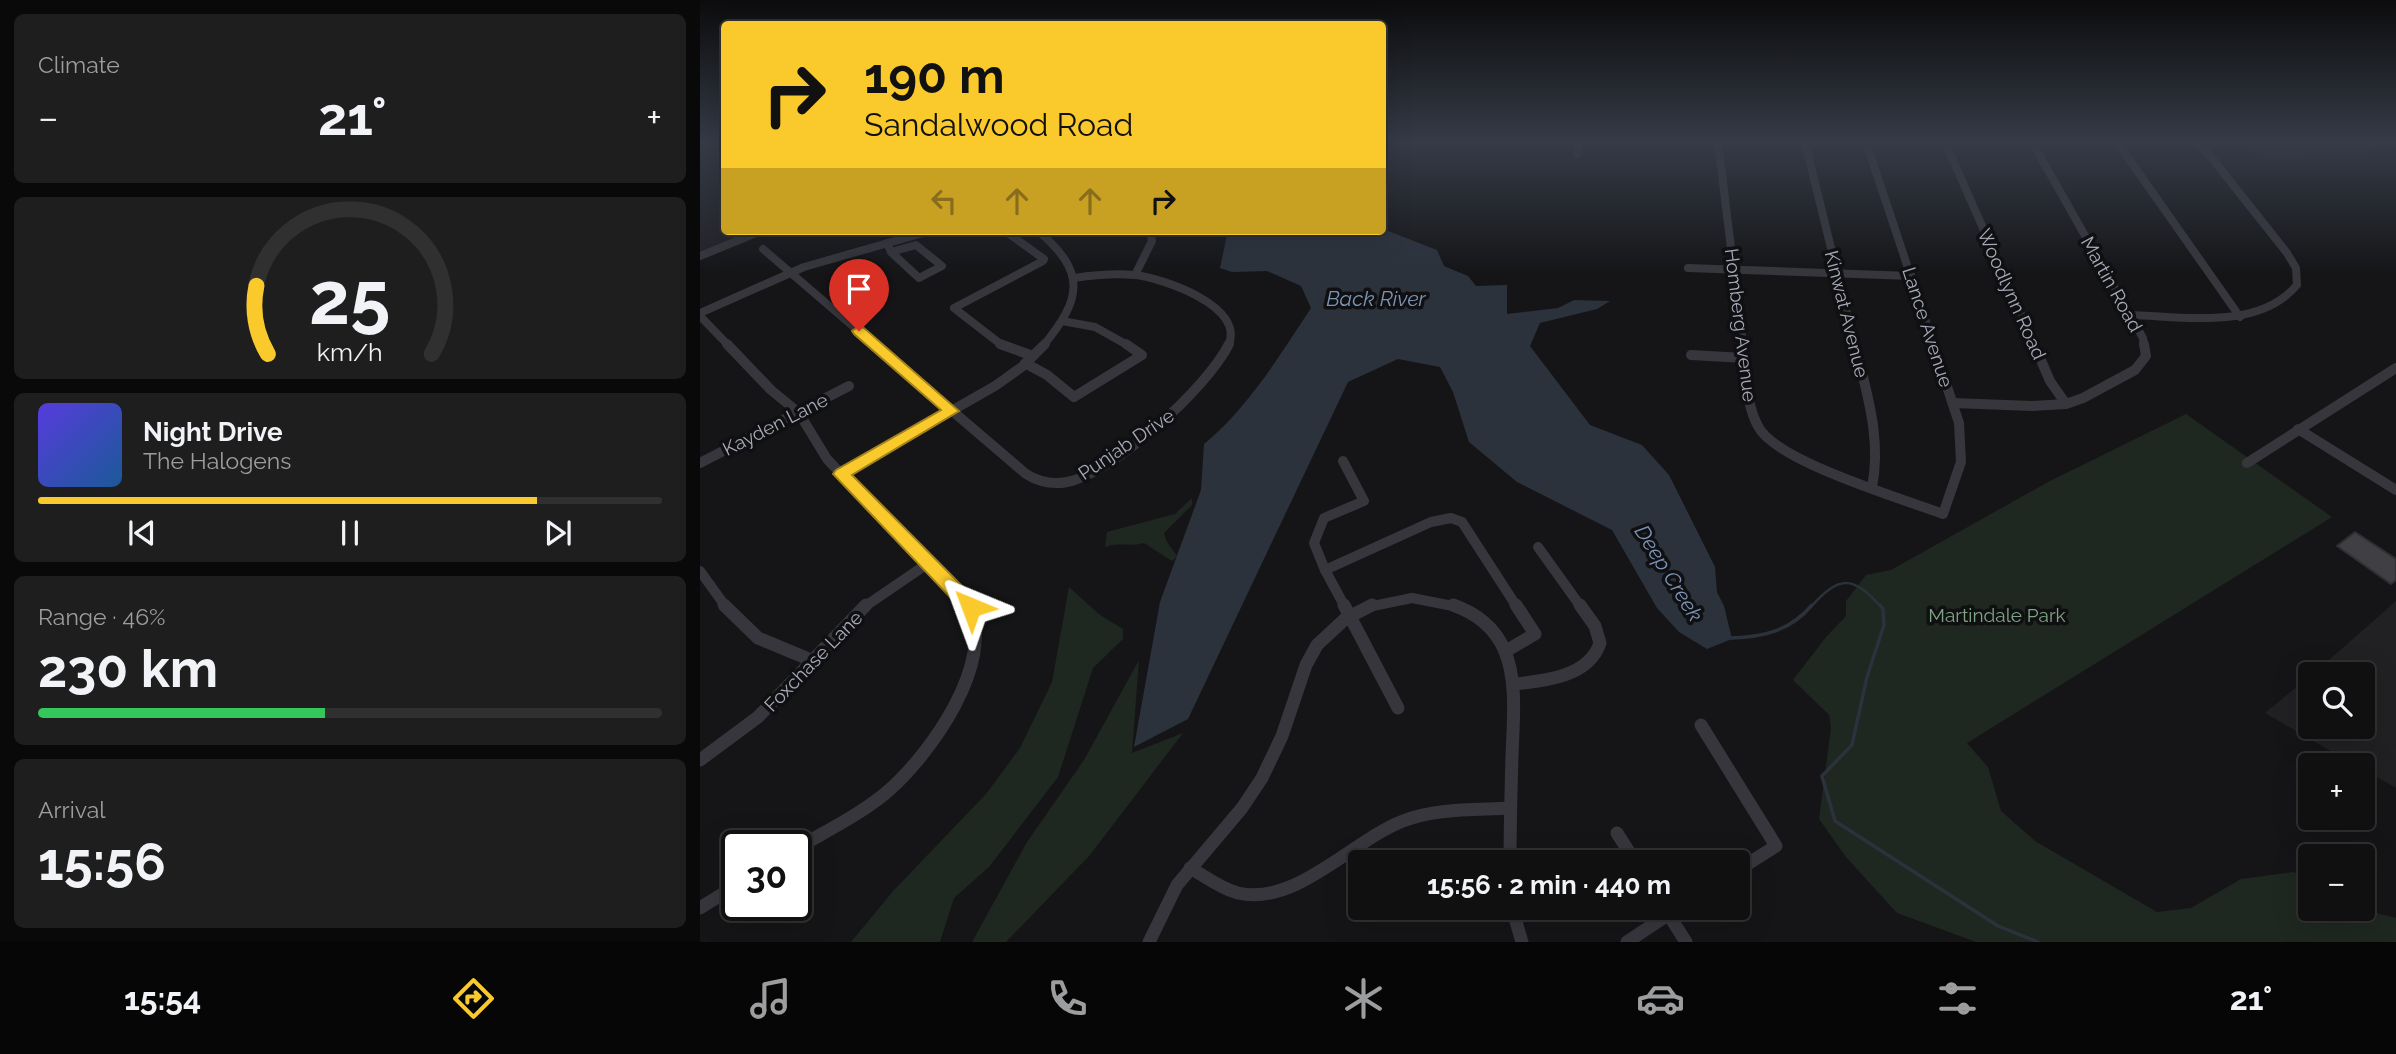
<!DOCTYPE html>
<meta charset="utf-8">
<style>
body{margin:0;font-family:Raleway,sans-serif;background:#1e1e1f;color:#f1f3f6;height:100vh;display:flex;flex-direction:column;font-size:26px;white-space:nowrap}
*{box-sizing:border-box;margin:0}
p{font-size:23px;color:#9c9d9f}
.icon{flex:none;width:38px;height:38px;fill:none;stroke:currentColor;stroke-width:2;stroke-linecap:round;stroke-linejoin:round}
.map{position:relative;flex:1;overflow:hidden}
.side{display:flex;flex-direction:column;gap:14px;padding:14px;background:#090909;width:700px}
.side>*{flex:none}
.banner{position:absolute;left:21px;top:21px;width:665px;height:214px;border-radius:7px;box-shadow:0 7px 28px #0002,0 0 0 2px #303031;background:#fac92b;color:#111;overflow:hidden}
.buttons{position:absolute;left:1598px;top:662px;display:grid;gap:14px}
.buttons a{display:grid;place-items:center;width:77px;height:77px;border-radius:7px;background:#101011;box-shadow:0 7px 28px #0002,0 0 0 2px #303031;font-size:35px}
.speed{position:absolute;left:21px;top:830px;display:flex;gap:14px;font-size:35px;font-weight:700;text-align:center}
.speed>*{display:grid;place-content:center;width:91px;height:91px;border-radius:50%;background:#101011;box-shadow:0 7px 28px #0002,0 0 0 2px #303031;line-height:1}
.speed .limit{border:4px solid #111;border-radius:10px;background:#fff;color:#111}
.pin{position:absolute;display:grid;place-items:center;width:60px;height:60px;color:#fff;margin:-72px -30px;border-radius:50% 50% 50% 0;rotate:-45deg;box-shadow:0 0 7px #0007}
.pin .icon{rotate:45deg}
.me{position:absolute;width:77px;margin:-38px;rotate:316deg;stroke-linejoin:round;filter:drop-shadow(0 0 5px #0008)}
.turn{display:flex;align-items:center;gap:24px;height:147px;padding:0 28px;font-size:32px}
.turn .icon{width:91px;height:91px;stroke-width:2.5}
.turn b{display:block;font-size:49px;line-height:60px}
.lanes{display:flex;align-items:center;height:66px;padding:0 28px;background:#0003;justify-content:center;gap:35px;direction:ltr}
.lanes .off{opacity:.35}
.big{font-size:52px;font-weight:700;line-height:1.1}
.side .widget{flex:1;display:flex;flex-direction:column;justify-content:center;gap:10px;min-width:0;padding:0 24px;border-radius:10px;background:#1e1e1f}
.side .dial{align-items:center;gap:0}
.dial svg{height:182px;overflow:visible;fill:none;stroke:#303031;stroke-width:7;stroke-linecap:round;text-anchor:middle}
.dial text{fill:#f1f3f6;stroke:none}
.song{display:flex;align-items:center;gap:21px}
.cover{width:84px;height:84px;border-radius:10px;background:linear-gradient(135deg,hsl(250 70% 55%),hsl(210 70% 35%))}
.played{height:7px;border-radius:4px;background:linear-gradient(90deg,#fac92b 80%,#303031 80%)}
.keys{display:flex;justify-content:space-around;direction:ltr}
.heat{display:flex;justify-content:space-between;align-items:center;font-size:38px;direction:ltr}
.charge{height:10px;border-radius:5px;background:linear-gradient(90deg,#34c759 46%,#303031 0)}
.trip{position:absolute;left:648px;top:850px;width:402px;height:70px;border-radius:7px;background:#101011;box-shadow:0 7px 28px #0002,0 0 0 2px #303031;font-weight:700;line-height:70px;text-align:center}
.tab-bar{display:flex;height:112px;justify-content:space-around;align-items:center;background:#060607;color:#9c9d9f}
.tab-bar .icon{width:49px;height:49px}
.tab-bar .on{color:#fac92b}
.tab-bar b{font-size:32px;color:#f1f3f6}
main{display:flex;flex:1;min-height:0}
.map>svg:first-child{display:block}
.built{fill:#212124}
.green{fill:#1f2721}
.water{fill:#2b323c}
.lines{fill:none;stroke-linecap:round;stroke-linejoin:round}
.stream-far1{stroke:#2b323c;stroke-width:2.5}
.stream{stroke:#2b323c;stroke-width:3.5}
.building{fill:#3f3f44;stroke:#302f33;stroke-width:2}
.minor-far2{stroke:#36363c;stroke-width:8}
.minor-far1{stroke:#36363c;stroke-width:10}
.minor{stroke:#36363c;stroke-width:13}
.route{fill:#fac92b;stroke:#a2831c;stroke-width:2}
.labels{text-anchor:middle;dominant-baseline:central;stroke-width:7;stroke-linejoin:round;paint-order:stroke}
.street-label{font-size:19px;fill:#a6aab8;stroke:#101012}
.park-label{font-size:19px;fill:#7da483;stroke:#101012}
.water-label{font-size:21px;font-style:italic;fill:#7c94b5;stroke:#101012}
</style>
<main>
<section class="side">
<div class="widget"><p>Climate</p>
<div class="heat"><a>−</a><b class="big">21°</b><a>+</a></div>
</div>
<div class="widget dial"><svg viewBox="0 0 100 80">
<path d="M14 69A42 42 0 1 1 86 69"/>
<path d="M14 69A42 42 0 0 1 9 39" stroke="#fac92b"/>
<text x="50" y="56" font-size="32" font-weight="700">25</text>
<text x="50" y="72" font-size="11">km/h</text>
</svg></div>
<div class="widget">
<div class="song"><i class="cover"></i><div><b>Night Drive</b><p>The Halogens</p></div></div>
<div class="played"></div>
<div class="keys"><svg class="icon" aria-label="previous" viewBox="0 0 24 24"><path d="M18 5L8 12l10 7zM5 5v14"/></svg><svg class="icon" aria-label="pause" viewBox="0 0 24 24"><path d="M8 5v14M16 5v14"/></svg><svg class="icon" aria-label="next" viewBox="0 0 24 24"><path d="M6 5l10 7-10 7zM19 5v14"/></svg></div>
</div>
<div class="widget"><p>Range · 46%</p><b class="big">230 km</b><div class="charge"></div></div>
<div class="widget"><p>Arrival</p><b class="big">15:56</b></div>
</section>
<div class="map">
<svg width="1696" height="942" viewBox="0 0 1696 942">
<rect width="100%" height="100%" fill="#151517"/>
<!-- built -->
<g class="built">
<polygon points="0,142 24,142 24,231 53,231 0,253"/>
<polygon points="1544,142 1674,142 1681,148 1660,148 1670,158 1559,159"/>
<polygon points="1696,601 1696,788 1663,769 1662,765 1655,765 1565,713 1610,676 1610,726 1662,726 1662,674 1613,674"/>
</g>
<!-- green -->
<g class="green">
<polygon points="1486,414 1632,517 1267,743 1288,767 1301,811 1335,841 1457,912 1491,908 1541,879 1594,872 1610,881 1610,908 1656,908 1696,918 1696,942 1276,942 1197,913 1146,857 1119,819 1131,728 1129,715 1093,680 1126,637 1146,616 1146,601 1166,575 1191,570 1348,482"/>
<path d="M492,498V505L464,533L467,542L477,556L472,561L444,543C430,547 419,542 405,547L407,532L475,514Z"/>
<polygon points="369,587 400,615 423,629 423,639 393,668 358,777 289,867 254,898 240,942 151,942 194,890 286,794 320,748 352,682"/>
<polygon points="439,660 432,753 483,733 390,855 306,942 272,942 327,842 384,760"/>
</g>
<!-- water -->
<path class="water" d="M683,229L737,250L744,266L768,276L776,286L807,285V314L858,308L874,300L910,301L897,309L840,323L830,346L890,425L942,445L969,475L1015,567L1017,592L1024,606L1032,639L1007,649L979,632L957,608L912,530L817,482L769,442L753,392L740,367L698,359L648,382L488,719L434,747L460,602L501,490L504,444C548,408 580,355 611,308L601,286L567,271L532,272L520,268L527,235L522,231Z"/>
<g class="lines">
<!-- stream-far1 -->
<path class="stream-far1" d="M1111,607C1138,575 1154,575 1181,607"/>
<!-- stream -->
<g class="stream">
<polyline points="1180,605 1183,609 1184,625 1167,677 1152,745 1122,776 1135,821 1298,926 1338,942"/>
<path d="M1031,638C1064,637 1090,631 1112,605"/>
</g>
</g>
<!-- building -->
<polygon class="building" points="1655,532 1696,559 1696,580 1691,584 1637,546"/>
<g class="lines">
<!-- minor-far2 -->
<g class="minor-far2">
<polyline points="1018,142 1043,346"/>
<polyline points="1105,142 1155,346"/>
<polyline points="1166,142 1234,346"/>
<polyline points="1245,142 1335,346"/>
<polyline points="1332,142 1443,338 1444,346"/>
<polyline points="1417,142 1540,317"/>
<polyline points="877,154 879,142"/>
<path d="M338,231C387,272 382,299 343,346"/>
<polyline points="187,243 191,252"/>
<polygon points="216,245 242,266 219,278 191,252"/>
<polyline points="63,249 176,346"/>
<polyline points="0,256 61,231"/>
<polyline points="988,268 1211,276"/>
<polyline points="436,273 452,241 450,231"/>
<path d="M374,278C394,275 414,273 435,275C463,278 547,307 528,346"/>
<polyline points="0,313 104,267 230,231"/>
<path d="M1429,315C1483,316 1558,331 1597,285L1596,268L1587,253L1499,142"/>
<polyline points="0,316 29,346"/>
<polyline points="362,321 395,327 429,346"/>
<polyline points="303,346 254,308 343,261 344,259 305,231"/>
</g>
<!-- minor-far1 -->
<g class="minor-far1">
<polyline points="27,344 71,390 99,413 127,459 227,564 265,599 269,607"/>
<path d="M174,344L326,474C339,482 352,485 367,482C415,472 507,388 529,344"/>
<polyline points="300,344 333,356"/>
<path d="M1043,344C1046,371 1045,404 1059,428C1079,462 1203,499 1243,514L1261,462L1259,423L1233,344"/>
<path d="M1155,344C1166,391 1182,438 1172,487"/>
<polyline points="1334,344 1350,381 1366,404"/>
<polyline points="991,355 1044,358"/>
<polyline points="325,363 347,375 374,397 442,355 426,344"/>
<polyline points="1253,403 1332,406 1366,404 1383,398 1435,370 1446,356 1444,344"/>
<polyline points="1598,429 1696,490"/>
<polyline points="0,463 149,386"/>
<polyline points="1547,463 1696,368"/>
<polyline points="141,474 295,386 323,366 345,344"/>
<polyline points="838,547 881,607"/>
<polyline points="625,570 614,543 624,518 664,501 643,461"/>
<polyline points="0,571 26,607"/>
<polyline points="164,607 227,564"/>
<polyline points="645,607 625,570 731,522 751,518 762,522 817,607"/>
<polyline points="668,607 712,598 758,607"/>
</g>
<!-- minor -->
<g class="minor">
<polyline points="24,605 58,638 111,660"/>
<polyline points="644,605 698,708"/>
<path d="M753,605C776,613 794,627 804,649C818,681 813,722 812,756C811,791 810,827 810,863"/>
<polyline points="806,651 835,634 816,605"/>
<path d="M814,684C844,681 889,677 900,643L895,626L880,605"/>
<polyline points="1001,725 1076,846 1038,870"/>
<polyline points="0,760 58,717 166,605"/>
<polyline points="917,833 936,863"/>
<path d="M96,849C126,831 161,814 187,792C229,756 298,661 268,605"/>
<path d="M490,868C505,876 521,889 538,893C595,907 653,840 703,821C736,808 775,810 810,808"/>
<polyline points="0,908 37,885"/>
<polyline points="812,908 822,942"/>
<polyline points="965,909 986,942"/>
<polyline points="449,942 477,885 542,808 562,778 582,736 606,665 617,645 645,619 672,605"/>
<polyline points="927,942 978,908"/>
</g>
</g>
<!-- sky -->
<linearGradient id="sky" x2="0" y2="1"><stop stop-color="#0c0c0d"/><stop offset="0.52" stop-color="#353b47"/><stop offset="1" stop-color="#353b47" stop-opacity="0"/></linearGradient>
<rect width="1696" height="274" fill="url(#sky)"/>
<!-- route -->
<polygon class="route" points="159,326 164,328 259,411 152,475 278,602 280,607 278,613 271,615 265,613 133,474 136,470 241,410 154,334 152,331"/>
<g class="labels">
<!-- street labels -->
<g class="street-label">
<text transform="translate(1412 284) rotate(61)">Martin Road</text>
<text transform="translate(1312 294) rotate(66)">Woodlynn Road</text>
<text transform="translate(1147 314) rotate(76)">Kinwat Avenue</text>
<text transform="translate(1041 325) rotate(83)">Homberg Avenue</text>
<text transform="translate(1228 327) rotate(72)">Lance Avenue</text>
<text transform="translate(75 424) rotate(-27)">Kayden Lane</text>
<text transform="translate(426 444) rotate(-34)">Punjab Drive</text>
<text transform="translate(113 661) rotate(-46)">Foxchase Lane</text>
</g>
<!-- park labels -->
<g class="park-label">
<text x="1297" y="615">Martindale Park</text>
</g>
<!-- water labels -->
<g class="water-label">
<text x="676" y="298">Back River</text>
<text transform="translate(969 573) rotate(58)">Deep Creek</text>
</g>
</g>
</svg>
<div class="buttons">
<a><svg class="icon" aria-label="search" viewBox="0 0 24 24"><circle cx="10" cy="10" r="6"/><path d="M15 15l6 6"/></svg></a>
<a>+</a>
<a>−</a>
</div>
<div class="speed"><div class="limit">30</div></div>
<div class="pin" style="left:159px;top:331px;background:#d93025"><svg class="icon" aria-label="arrive" viewBox="0 0 24 24"><path d="M6 21V4h12l-3 4 3 4H6"/></svg></div>
<svg class="me" style="left:271px;top:607px" viewBox="-20 -20 40 40"><path d="M0-17L14 15 0 8-14 15z" fill="#fac92b" stroke="#fff" stroke-width="4"/></svg>
<div class="trip">15:56 · 2 min · 440 m</div>
<div class="banner">
<div class="turn"><svg class="icon" aria-label="right" viewBox="0 0 24 24"><path d="M7 20v-9h11M14 6l5 5-5 5"/></svg><div><b>190 m</b>Sandalwood Road</div></div>
<div class="lanes"><svg class="icon off" aria-label="left" viewBox="0 0 24 24"><path d="M17 20v-9H6M10 6l-5 5 5 5"/></svg><svg class="icon off" aria-label="ahead" viewBox="0 0 24 24"><path d="M12 20V5M6 11l6-6 6 6"/></svg><svg class="icon off" aria-label="ahead" viewBox="0 0 24 24"><path d="M12 20V5M6 11l6-6 6 6"/></svg><svg class="icon" aria-label="right" viewBox="0 0 24 24"><path d="M7 20v-9h11M14 6l5 5-5 5"/></svg></div>
</div>
</div>
</main>
<nav class="tab-bar">
<b>15:54</b>
<svg class="icon on" aria-label="directions" viewBox="0 0 24 24"><path d="M12 3l9 9-9 9-9-9zM9 14v-3h6M13 9l2 2-2 2"/></svg>
<svg class="icon" aria-label="music" viewBox="0 0 24 24"><path d="M9 18V5l10-2v13"/><circle cx="6" cy="18" r="3"/><circle cx="16" cy="16" r="3"/></svg>
<svg class="icon" aria-label="phone" viewBox="0 0 24 24"><path d="M5 4h4l2 5-3 2q2 4 5 5l2-3 5 2v4C11 20 4 13 5 4z"/></svg>
<svg class="icon" aria-label="climate" viewBox="0 0 24 24"><path d="M12 3v18M4 7l16 10M4 17L20 7"/></svg>
<svg class="icon" aria-label="car" viewBox="0 0 24 24"><path d="M5 17H2v-5l4-1 3-4h7l3 4 3 1v5h-3M9 17h6M6 11h13"/><circle cx="7" cy="17" r="2"/><circle cx="17" cy="17" r="2"/></svg>
<svg class="icon" aria-label="filters" viewBox="0 0 24 24"><path d="M4 7h16M4 17h16"/><circle cx="9" cy="7" r="2"/><circle cx="15" cy="17" r="2"/></svg>
<b>21°</b>
</nav>
